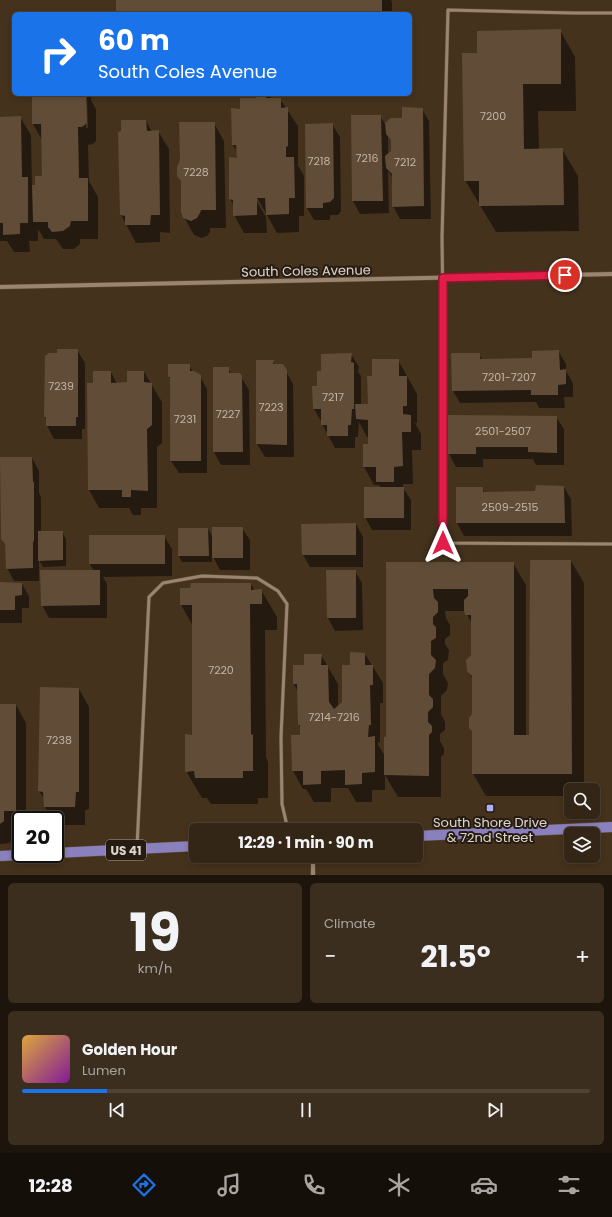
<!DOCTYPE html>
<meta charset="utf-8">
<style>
body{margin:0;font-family:Poppins,sans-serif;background:#3c2e1f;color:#f1f3f6;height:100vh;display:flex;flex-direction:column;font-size:15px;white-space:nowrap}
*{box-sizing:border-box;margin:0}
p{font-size:13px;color:#a9a5a1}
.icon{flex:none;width:22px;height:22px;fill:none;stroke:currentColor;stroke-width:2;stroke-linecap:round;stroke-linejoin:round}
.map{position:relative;height:875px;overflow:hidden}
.panel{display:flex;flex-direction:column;gap:8px;padding:8px;background:#1d150c;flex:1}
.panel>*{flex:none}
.guide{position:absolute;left:12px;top:12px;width:400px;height:84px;border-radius:6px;box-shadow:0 2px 6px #0003,0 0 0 1px #4e4335;background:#1a73e8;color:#fff;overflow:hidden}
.fabs{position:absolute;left:564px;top:783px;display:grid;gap:8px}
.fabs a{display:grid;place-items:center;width:36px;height:36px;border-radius:6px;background:#342616;box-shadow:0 2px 6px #0003,0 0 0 1px #4e4335;font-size:20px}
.speed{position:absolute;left:12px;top:811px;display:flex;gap:8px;font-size:20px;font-weight:700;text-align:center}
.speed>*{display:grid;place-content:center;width:52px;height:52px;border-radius:50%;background:#342616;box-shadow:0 2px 6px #0003,0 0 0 1px #4e4335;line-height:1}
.speed .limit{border:2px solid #111;border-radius:6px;background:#fff;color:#111}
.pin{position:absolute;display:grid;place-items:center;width:34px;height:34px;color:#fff;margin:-17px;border:2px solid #fff;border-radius:50%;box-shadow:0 1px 4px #0007}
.me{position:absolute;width:44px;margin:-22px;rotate:0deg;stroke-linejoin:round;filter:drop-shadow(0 0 3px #0008)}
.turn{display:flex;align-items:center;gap:14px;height:84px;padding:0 20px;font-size:18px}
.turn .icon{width:52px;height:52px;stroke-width:2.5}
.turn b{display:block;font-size:28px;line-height:34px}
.big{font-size:30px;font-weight:700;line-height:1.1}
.panel .card{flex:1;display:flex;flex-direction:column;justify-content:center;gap:6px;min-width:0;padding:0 14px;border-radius:6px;background:#3c2e1f}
.panel .dial{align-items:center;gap:0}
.dial b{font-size:52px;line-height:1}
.song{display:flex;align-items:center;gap:12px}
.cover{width:48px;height:48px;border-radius:6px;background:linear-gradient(135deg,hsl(40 70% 55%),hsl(290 70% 35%))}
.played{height:4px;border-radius:2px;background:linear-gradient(90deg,#1a73e8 15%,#4e4335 15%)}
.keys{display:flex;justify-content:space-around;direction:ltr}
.heat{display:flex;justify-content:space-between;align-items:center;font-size:22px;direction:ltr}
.panel .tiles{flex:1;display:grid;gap:8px;grid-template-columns:1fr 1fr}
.card:last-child{grid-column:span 2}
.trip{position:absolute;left:189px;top:823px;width:234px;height:40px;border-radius:6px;background:#342616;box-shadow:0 2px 6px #0003,0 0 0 1px #4e4335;font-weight:700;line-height:40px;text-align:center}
.menu{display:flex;height:64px;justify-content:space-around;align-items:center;background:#150f09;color:#a9a5a1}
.menu .icon{width:28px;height:28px}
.menu .selected{color:#1a73e8}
.menu b{font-size:18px;color:#f1f3f6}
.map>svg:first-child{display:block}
.shadow{fill:#0007;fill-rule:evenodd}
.building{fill:#614d37}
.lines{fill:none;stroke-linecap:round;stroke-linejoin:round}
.lane-casing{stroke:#5d4e3c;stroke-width:4}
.street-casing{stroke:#5d4e3c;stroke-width:5}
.primary-casing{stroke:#5d4e3c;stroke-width:11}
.lane{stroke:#9b856e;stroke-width:3}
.street{stroke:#9b856e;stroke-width:4}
.primary{stroke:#8b80be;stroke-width:10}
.route-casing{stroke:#92132f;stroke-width:10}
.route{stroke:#e11d48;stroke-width:7}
.poi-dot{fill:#acaffb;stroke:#241c13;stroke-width:1.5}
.labels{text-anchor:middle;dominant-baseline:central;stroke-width:4;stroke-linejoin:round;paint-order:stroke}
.number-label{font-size:11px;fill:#c1b3a4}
.shield{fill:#241c13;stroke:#a89e92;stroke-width:1}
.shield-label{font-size:12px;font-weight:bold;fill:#e1d5c9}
.street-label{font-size:13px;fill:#e1d5c9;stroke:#241c13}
.poi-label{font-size:13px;fill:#e1d5c9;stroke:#241c13}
</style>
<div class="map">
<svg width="612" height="875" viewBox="0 0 612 875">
<rect width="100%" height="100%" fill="#45321d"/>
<!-- shadow -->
<g class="shadow">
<polygon points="117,0 391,0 392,2 392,14 117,14"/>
<polygon points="560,30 575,57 576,111 538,111 539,149 562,149 578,176 579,231 496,232 465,180 478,54"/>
<path d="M33,94H91V100L96,109V141L93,144L88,145L89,181L98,197V239H80V244L74,249H63L56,239H44L38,229V241H29L30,252H14L7,241H0V118L20,117L31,135L32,186H37L43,177L42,140L33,124ZM85,95L87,97L88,128H86Z"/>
<polygon points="257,94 269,94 272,99 280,99 298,126 298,164 297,164 304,176 304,216 299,216 299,232 277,233 255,194 253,195 266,217 267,233 244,233 234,215 234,206 230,199 238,159 238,153 233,145 232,109 241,110 257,99"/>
<path d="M422,109L429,121L431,219H400L393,206V178L388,171L389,213L360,214L353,201L380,116L385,124L404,119ZM388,136L392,142V151L388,155Z"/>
<polygon points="146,121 152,132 158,131 169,149 170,233 160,232 160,242 136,243 121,215"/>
<polygon points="214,123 224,141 226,228 210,228 210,232 207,236 202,238 194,235 184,217 182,182"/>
<polygon points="332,124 340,137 341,211 338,215 330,215 330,220 314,220 307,208"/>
<polygon points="77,350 85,363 85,429 82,429 82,439 54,439 47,426 47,420 45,417"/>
<polygon points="559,352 566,364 566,371 573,383 573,397 564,397 565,408 539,408 536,402 460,403 453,391 479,354 482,360 534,359"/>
<polygon points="351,354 359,367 358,372 361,376 361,405 369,405 373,377 398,360 417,394 417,423 415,423 421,434 421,450 412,450 413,484 403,484 403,488 411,500 411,530 372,530 365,517 381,488 379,485 374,485 364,467 369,445 369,437 367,437 359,422 358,437 355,437 355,448 335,448 322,424 322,421 321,421 314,409 322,372"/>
<polygon points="273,361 275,365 286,371 293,384 294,457 265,457 257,444"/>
<polygon points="189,365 193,372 200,376 207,389 207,473 179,473 171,461 171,380 169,377"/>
<polygon points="214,368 228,368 231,374 241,377 249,390 250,465 221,465 214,452"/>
<polygon points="111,372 117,384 128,383 144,372 162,402 162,443 157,447 157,508 141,508 141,515 133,515 129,508 99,508 89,490 94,384"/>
<polygon points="449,416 556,417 564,429 564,465 536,465 533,459 483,459 483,467 456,467 449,454"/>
<polygon points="32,458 39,471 39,493 41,497 41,532 62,532 66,539 66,566 43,567 39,560 39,581 14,581 7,568 6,546 2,539"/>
<polygon points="564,487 571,499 572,536 464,536 457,523 482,488 485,493 536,492"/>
<polygon points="356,524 363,537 363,567 310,567 303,555"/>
<polygon points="242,528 250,540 250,570 220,570 212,555 212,562 182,562 179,556 208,529 213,538"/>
<polygon points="90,536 164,536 172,549 172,576 103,577 107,584 107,618 49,618 42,605 94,571 90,564"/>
<polygon points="571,561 584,583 584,790 571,790 571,796 486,796 473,774 473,733 470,728 473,715 473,680 468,670 472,656 472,624 465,611 445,611 446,618 450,625 450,635 445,639 445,644 449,650 448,660 443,663 443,674 448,683 447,690 441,696 441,714 445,722 445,730 440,734 440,741 444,748 444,754 441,757 441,797 398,797 385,775 385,790 372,790 372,802 356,802 348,788 331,788 331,802 314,802 306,789 303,789 293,771 292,736 302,736 301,729 299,725 298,692 294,684 294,666 305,666 321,655 338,684 338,706 343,702 351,666 365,654 383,683 383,703 380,703 380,743 378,742 378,745 385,756 387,738 387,563 513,563 526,585 526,736 530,736"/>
<polygon points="355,571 362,583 363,630 335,631 328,618"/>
<polygon points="0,583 22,584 29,596 29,608 22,608 22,623 0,623"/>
<polygon points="251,584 255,591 261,590 277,617 277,630 265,630 266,757 268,762 268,798 258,798 258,804 211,804 207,798 202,798 186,771 193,736 193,626 181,605"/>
<polygon points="79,689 89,707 89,809 85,810 85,825 55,825 55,820 52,820 45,807 45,800 39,791"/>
<polygon points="0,705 16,705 26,723 26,820 21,820 21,829 13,829 13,839 9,843 0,844"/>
</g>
<!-- building -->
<g class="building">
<polygon points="116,0 382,0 382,12 233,14 116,14"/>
<polygon points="561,29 561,84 523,84 524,149 563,148 564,205 479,206 479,181 464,181 462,53 477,53 477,31"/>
<polygon points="32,94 86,94 87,123 82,127 78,127 79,178 88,178 88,221 71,221 70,226 63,231 52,232 48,227 48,222 33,222 32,185 35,185 35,176 42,176 41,124 32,124"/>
<polygon points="256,94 266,94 266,98 281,98 281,108 288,107 288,146 286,147 286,157 294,157 295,198 289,198 289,214 266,215 265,198 257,198 257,215 233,216 233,200 229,199 229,157 237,158 236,145 232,145 231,108 240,109 240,98 256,98"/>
<polygon points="402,107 423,108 424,206 392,207 392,174 386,168 385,156 391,151 391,140 386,134 385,123 391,118 402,118"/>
<polygon points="351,115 381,115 383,201 352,201"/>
<polygon points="21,116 22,177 28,177 28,223 20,223 20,234 3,235 3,223 0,223 0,117"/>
<polygon points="121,120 146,120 147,131 159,130 160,215 151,215 150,225 125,225 125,216 120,215 118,132 121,131"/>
<polygon points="179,122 215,122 216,210 201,210 200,213 197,218 191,221 183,218 181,212 181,181 177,176 177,167 180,160"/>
<polygon points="333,123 334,198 330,202 323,203 323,208 306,208 305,124"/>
<polygon points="57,349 78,349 78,417 76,417 76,426 46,426 46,417 44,417 45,356 49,353 57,353"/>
<polygon points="559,350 560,370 566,369 566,384 558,385 558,395 531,395 531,390 452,391 451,353 480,353 480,359 532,358 532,351"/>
<polygon points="352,353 351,362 354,363 354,409 352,409 351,425 348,425 348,436 327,436 327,425 321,425 321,409 313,409 312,386 317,386 317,371 321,371 321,354"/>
<polygon points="372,359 399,359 399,376 407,376 407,406 403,406 403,414 411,415 411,432 402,432 403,466 394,467 394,482 376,482 376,467 363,467 363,444 368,444 368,420 356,419 355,404 368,404 367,376 372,376"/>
<polygon points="256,360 274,360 273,364 283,364 287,370 287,445 256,444"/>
<polygon points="168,364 190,364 190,371 194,371 201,375 201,461 170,461 170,377 168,377"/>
<polygon points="213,367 229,367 229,373 240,373 242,376 243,452 213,452"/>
<polygon points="93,371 111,371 111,383 127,382 127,371 144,371 144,382 152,383 152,425 147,429 148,491 131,490 131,497 122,497 122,490 88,490 87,383 93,383"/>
<polygon points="448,415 557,416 557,453 528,452 528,447 476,447 476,454 448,454"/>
<polygon points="0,457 32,457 33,481 34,483 34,540 33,543 33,568 6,569 5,544 1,539"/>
<polygon points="536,485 564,486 565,523 456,523 456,487 483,487 483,492 535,491"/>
<rect x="364" y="487" width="40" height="31"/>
<polygon points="356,523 356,555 302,555 301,524"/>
<rect x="212" y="527" width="31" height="31"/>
<polygon points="178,528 208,528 209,556 178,556"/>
<polygon points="38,531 63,531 63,560 38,561"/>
<rect x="89" y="535" width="76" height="29"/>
<polygon points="530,560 571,560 572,774 472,774 472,731 469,728 469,718 472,714 472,676 467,671 466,660 471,655 471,615 465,615 464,611 464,600 468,596 468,589 433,589 434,598 438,602 438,612 433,617 433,624 436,627 436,638 431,641 431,655 436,660 435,668 429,674 429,695 433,699 433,707 428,712 428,722 432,726 432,732 429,735 429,776 384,775 384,737 386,737 386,562 514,562 514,735 529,735"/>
<polygon points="40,570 100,570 100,605 41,606"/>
<polygon points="326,570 356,570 356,618 327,618"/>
<polygon points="0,582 22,583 22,595 15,596 15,610 0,610"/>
<polygon points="191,583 251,583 251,590 262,589 262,604 250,604 251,735 253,734 253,771 243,771 243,778 195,778 194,771 185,772 185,734 192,735 192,605 180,605 180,588 190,588"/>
<polygon points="350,652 365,653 365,665 373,665 373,685 370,685 371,725 369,725 368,737 375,736 375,772 362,773 362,784 345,785 345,770 321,771 321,784 303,785 303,771 292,771 291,735 300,735 300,725 298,725 297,684 293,684 293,665 304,665 304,654 322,654 321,665 328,665 329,702 334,709 342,702 342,665 350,665"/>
<polygon points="40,687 79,688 79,792 76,792 75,807 44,807 43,792 38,791"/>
<polygon points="0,704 16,704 16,811 4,811 4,821 0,824"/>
</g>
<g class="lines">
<defs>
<g id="lane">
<polyline points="612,13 574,13 448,10 442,237 443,315 443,543 612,544"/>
<polyline points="137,847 149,597 163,583 202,576 257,578 278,591 287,604 281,737 282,804 288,830"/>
</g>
<g id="street">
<polyline points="0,287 612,274"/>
<polyline points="313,856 313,875"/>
</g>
<g id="primary">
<polyline points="416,836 612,827"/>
<polyline points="55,853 196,846"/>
<polyline points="0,856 41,854"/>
</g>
</defs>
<!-- lane casing -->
<use href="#lane" class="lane-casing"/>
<!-- street casing -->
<use href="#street" class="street-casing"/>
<!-- primary casing -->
<use href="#primary" class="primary-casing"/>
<!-- lane -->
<use href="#lane" class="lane"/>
<!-- street -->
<use href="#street" class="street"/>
<!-- primary -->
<use href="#primary" class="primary"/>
</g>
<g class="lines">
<defs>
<polyline id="route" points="443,543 443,278 565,275"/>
</defs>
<!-- route casing -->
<use href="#route" class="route-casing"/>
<!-- route -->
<use href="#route" class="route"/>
</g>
<!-- markers -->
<rect class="poi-dot" x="486" y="804" width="8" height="8" rx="2"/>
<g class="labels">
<!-- number labels -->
<g class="number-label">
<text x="493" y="116">7200</text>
<text x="367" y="158">7216</text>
<text x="319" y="161">7218</text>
<text x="405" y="162">7212</text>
<text x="196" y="172">7228</text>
<text x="509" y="377">7201-7207</text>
<text x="61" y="386">7239</text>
<text x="333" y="397">7217</text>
<text x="271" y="407">7223</text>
<text x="228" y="414">7227</text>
<text x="185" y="419">7231</text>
<text x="503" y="431">2501-2507</text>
<text x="510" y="507">2509-2515</text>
<text x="221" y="670">7220</text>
<text x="334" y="717">7214-7216</text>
<text x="59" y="740">7238</text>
</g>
<!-- shield labels -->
<rect class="shield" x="106" y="840" width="40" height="20" rx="3"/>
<g class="shield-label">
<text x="126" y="850">US 41</text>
</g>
<!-- street labels -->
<g class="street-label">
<text transform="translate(306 271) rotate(-1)">South Coles Avenue</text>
</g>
<!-- poi labels -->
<g class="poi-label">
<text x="490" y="822">South Shore Drive<tspan x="490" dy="15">&amp; 72nd Street</tspan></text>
</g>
</g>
</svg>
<div class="fabs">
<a><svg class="icon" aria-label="search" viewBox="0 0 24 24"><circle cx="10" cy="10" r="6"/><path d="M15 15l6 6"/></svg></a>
<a><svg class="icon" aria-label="layers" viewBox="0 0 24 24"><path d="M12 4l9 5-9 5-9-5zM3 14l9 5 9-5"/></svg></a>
</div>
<div class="speed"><div class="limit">20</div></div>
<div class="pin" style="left:565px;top:275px;background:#d93025"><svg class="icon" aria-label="arrive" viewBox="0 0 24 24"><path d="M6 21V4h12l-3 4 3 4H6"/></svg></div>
<svg class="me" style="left:443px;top:543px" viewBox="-20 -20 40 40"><path d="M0-17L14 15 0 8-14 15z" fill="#e11d48" stroke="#fff" stroke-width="4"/></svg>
<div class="trip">12:29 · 1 min · 90 m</div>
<div class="guide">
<div class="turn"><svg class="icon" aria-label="right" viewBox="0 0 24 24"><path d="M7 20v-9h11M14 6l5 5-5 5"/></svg><div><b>60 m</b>South Coles Avenue</div></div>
</div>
</div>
<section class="panel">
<div class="tiles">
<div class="card dial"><b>19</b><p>km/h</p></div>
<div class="card"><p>Climate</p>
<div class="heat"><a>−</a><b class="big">21.5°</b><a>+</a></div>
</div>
<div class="card">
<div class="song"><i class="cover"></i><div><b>Golden Hour</b><p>Lumen</p></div></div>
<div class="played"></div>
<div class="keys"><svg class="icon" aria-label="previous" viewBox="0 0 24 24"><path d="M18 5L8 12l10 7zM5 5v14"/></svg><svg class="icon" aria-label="pause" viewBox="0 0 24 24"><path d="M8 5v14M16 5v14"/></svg><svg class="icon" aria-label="next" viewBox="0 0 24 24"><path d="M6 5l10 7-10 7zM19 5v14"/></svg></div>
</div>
</div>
</section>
<nav class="menu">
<b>12:28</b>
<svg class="icon selected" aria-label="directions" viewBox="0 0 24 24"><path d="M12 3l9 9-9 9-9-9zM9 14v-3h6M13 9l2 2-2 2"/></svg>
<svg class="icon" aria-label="music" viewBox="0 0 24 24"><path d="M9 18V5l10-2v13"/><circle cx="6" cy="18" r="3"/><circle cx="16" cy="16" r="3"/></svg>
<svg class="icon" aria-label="phone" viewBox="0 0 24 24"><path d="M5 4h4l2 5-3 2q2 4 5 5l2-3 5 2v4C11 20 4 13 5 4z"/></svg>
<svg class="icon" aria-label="climate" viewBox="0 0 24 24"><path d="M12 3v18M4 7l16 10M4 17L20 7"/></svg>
<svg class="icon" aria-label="car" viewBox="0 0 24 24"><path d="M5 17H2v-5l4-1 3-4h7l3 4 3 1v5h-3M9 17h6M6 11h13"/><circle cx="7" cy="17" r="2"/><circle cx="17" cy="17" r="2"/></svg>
<svg class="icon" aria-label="filters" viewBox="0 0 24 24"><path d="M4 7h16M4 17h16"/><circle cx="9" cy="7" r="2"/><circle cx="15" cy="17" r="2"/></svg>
</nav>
